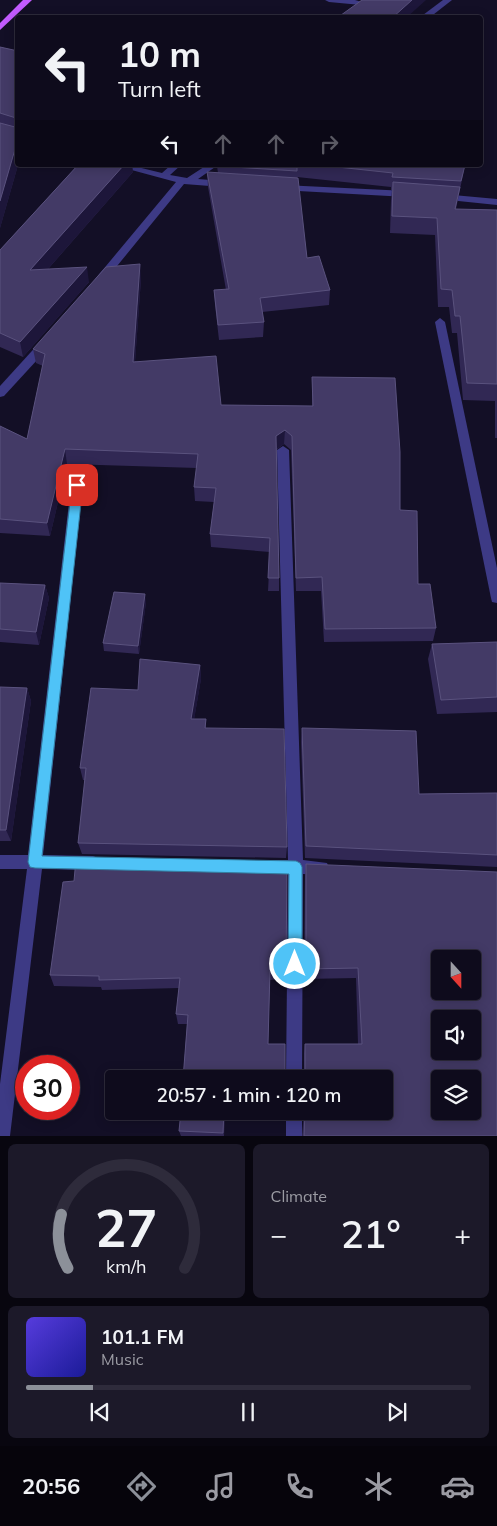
<!DOCTYPE html>
<meta charset="utf-8">
<style>
body{margin:0;font-family:Mulish,sans-serif;background:#1c1929;color:#f1f3f6;height:100vh;display:flex;flex-direction:column;font-size:19px;white-space:nowrap}
*{box-sizing:border-box;margin:0}
p{font-size:16px;color:#9b9ba3}
.icon{flex:none;width:28px;height:28px;fill:none;stroke:currentColor;stroke-width:2;stroke-linecap:round;stroke-linejoin:round}
.map{position:relative;height:1136px;overflow:hidden}
.drawer{display:flex;flex-direction:column;gap:8px;padding:8px;background:#08060f;flex:1}
.drawer>*{flex:none}
.top-card{position:absolute;left:15px;top:15px;width:468px;height:152px;border-radius:5px;box-shadow:0 2px 12px #0003,0 0 0 1px #2e2b3b;background:#0e0b1c;color:#f1f3f6;overflow:hidden}
.needle{width:32px;rotate:159deg}
.controls{position:absolute;left:431px;top:950px;display:grid;gap:10px}
.controls a{display:grid;place-items:center;width:50px;height:50px;border-radius:5px;background:#0e0b1c;box-shadow:0 2px 12px #0003,0 0 0 1px #2e2b3b;font-size:25px}
.speed{position:absolute;left:15px;top:1055px;display:flex;gap:10px;font-size:25px;font-weight:700;text-align:center}
.speed>*{display:grid;place-content:center;width:65px;height:65px;border-radius:50%;background:#0e0b1c;box-shadow:0 2px 12px #0003,0 0 0 1px #2e2b3b;line-height:1}
.speed .limit{border:8px solid #d22;background:#fff;color:#111}
.pin{position:absolute;display:grid;place-items:center;width:42px;height:42px;color:#fff;margin:-21px;border-radius:10px;box-shadow:0 2px 8px #0006}
.me{position:absolute;width:55px;margin:-28px;rotate:0deg;stroke-linejoin:round;filter:drop-shadow(0 0 4px #0008)}
.turn{display:flex;align-items:center;gap:18px;height:105px;padding:0 20px;font-size:22px}
.turn .icon{width:65px;height:65px;stroke-width:2.5}
.turn b{display:block;font-size:35px;line-height:42px}
.lanes{display:flex;align-items:center;height:48px;padding:0 20px;background:#0003;justify-content:center;gap:25px;direction:ltr}
.lanes .off{opacity:.35}
.big{font-size:38px;font-weight:600;line-height:1.1}
.drawer .tile{flex:1;display:flex;flex-direction:column;justify-content:center;gap:8px;min-width:0;padding:0 18px;border-radius:8px;background:#1c1929}
.drawer .dial{align-items:center;gap:0}
.dial svg{height:130px;overflow:visible;fill:none;stroke:#2e2b3b;stroke-width:7;stroke-linecap:round;text-anchor:middle}
.dial text{fill:#f1f3f6;stroke:none}
.song{display:flex;align-items:center;gap:15px}
.cover{width:60px;height:60px;border-radius:8px;background:linear-gradient(135deg,hsl(250 70% 55%),hsl(240 70% 35%))}
.played{height:5px;border-radius:2px;background:linear-gradient(90deg,#8c9099 15%,#2e2b3b 15%)}
.keys{display:flex;justify-content:space-around;direction:ltr}
.heat{display:flex;justify-content:space-between;align-items:center;font-size:28px;direction:ltr}
.drawer .tiles{flex:1;display:grid;gap:8px;grid-template-columns:1fr 1fr}
.tile:last-child{grid-column:span 2}
.trip{position:absolute;left:105px;top:1070px;width:288px;height:50px;border-radius:5px;background:#0e0b1c;box-shadow:0 2px 12px #0003,0 0 0 1px #2e2b3b;font-weight:600;line-height:50px;text-align:center}
.menu{display:flex;height:80px;justify-content:space-around;align-items:center;background:#06040b;color:#9b9ba3}
.menu .icon{width:35px;height:35px}
.menu .active{color:#8c9099}
.menu b{font-size:22px;color:#f1f3f6}
.map>svg:first-child{display:block}
.lines{fill:none;stroke-linecap:round;stroke-linejoin:round}
.minor{fill:#3d3a85;fill-rule:evenodd}
.primary{fill:#c25bff;fill-rule:evenodd}
.wall{fill:#312854}
.shaded-wall{fill:#1d163a}
.building{fill:#433a66;stroke:#5a527e;fill-rule:evenodd}
.route{fill:#4fc3f7;stroke:#337fa1}
</style>
<div class="map">
<svg width="497" height="1136" viewBox="0 0 497 1136">
<rect width="100%" height="100%" fill="#130f26"/>
<g class="lines">
<!-- minor -->
<g class="minor">
<polygon points="325,0 355,0 365,3 361,5 329,2"/>
<polygon points="443,0 452,0 429,18 419,18"/>
<polygon points="113,165 129,165 162,173 171,165 181,165 170,175 187,178 207,165 218,165 198,179 223,181 228,184 223,187 184,184 104,282 100,283 95,280 96,278 176,182"/>
<polygon points="283,185 407,191 412,194 407,197 280,190 278,188"/>
<polygon points="442,194 497,199 497,205 439,199 439,195"/>
<polygon points="440,318 445,322 497,568 497,603 492,602 491,598 435,322"/>
<polygon points="45,340 50,344 49,347 4,396 0,397 0,386 41,341"/>
<polygon points="283,446 289,450 303,860 327,863 329,868 327,873 322,875 303,874 302,1079 286,1079 288,874 270,874 265,872 263,867 265,862 270,860 288,860 277,450"/>
<polygon points="77,480 83,485 43,855 93,856 98,858 100,863 98,868 93,870 42,869 10,1136 0,1136 0,1084 27,869 0,869 0,855 28,855 71,485"/>
<rect x="286" y="1111" width="16" height="25"/>
</g>
<!-- primary -->
<polygon class="primary" points="23,0 32,0 0,30 0,23"/>
</g>
<!-- wall -->
<g class="wall">
<polygon points="0,47 18,51 18,165 0,228"/>
<polygon points="78,165 132,165 133,172 48,269 89,282 23,357 0,347 0,250"/>
<polygon points="218,165 465,165 456,209 497,210 497,438 495,438 495,401 463,400 457,333 452,333 449,307 438,307 435,235 390,233 391,200 392,190 391,190 391,187 297,177 307,258 330,290 329,305 262,312 264,322 263,337 219,340 215,305 214,290 226,290 208,187 207,172 218,173 217,166"/>
<polygon points="141,279 135,361 221,405 312,406 312,377 400,510 418,584 436,628 433,641 324,642 321,591 296,591 291,450 284,444 276,450 279,578 279,591 268,591 270,552 211,547 210,534 214,502 195,501 194,487 197,468 67,464 50,536 0,533 0,426 27,439 43,366 36,363 33,349"/>
<polygon points="0,583 45,585 49,598 39,645 0,642"/>
<polygon points="146,602 139,654 104,651 103,643"/>
<polygon points="497,642 497,712 437,714 428,659 432,644"/>
<polygon points="200,665 201,679 194,719 206,719 206,728 287,847 286,858 82,854 78,843 85,780 83,780 80,768 138,690"/>
<polygon points="0,687 27,688 31,701 11,841 0,841"/>
<polygon points="302,728 419,794 497,793 497,867 305,858 301,742"/>
<polygon points="306,864 497,1136 302,1136 304,1111 384,1111 384,1079 183,1079 187,1024 178,1024 176,1014 179,988 102,990 101,987 54,986 50,975 286,969 285,979 270,980 268,1044 287,1073 304,1072 304,1053 305,1044 358,1044 356,978 304,979 305,876"/>
<polygon points="181,1111 225,1111 224,1136 181,1136 179,1131"/>
</g>
<!-- shaded-wall -->
<g class="shaded-wall">
<polygon points="412,0 426,0 406,18 392,18"/>
<polygon points="18,139 18,165 0,228 0,201"/>
<polygon points="124,165 132,165 133,172 33,286 30,270"/>
<polygon points="140,264 141,279 134,376 133,362"/>
<polygon points="87,267 89,282 23,357 20,342"/>
<polygon points="285,430 284,444 275,450 276,436"/>
<polygon points="65,449 67,464 50,536 47,523"/>
<polygon points="45,585 49,598 39,645 36,632"/>
<polygon points="145,594 146,602 139,654 138,646"/>
<polygon points="200,665 201,679 192,732 191,719"/>
<polygon points="27,688 31,701 11,841 6,830"/>
<polygon points="224,1111 225,1111 223,1136 223,1133"/>
</g>
<!-- building -->
<g class="building">
<polygon points="362,0 412,0 392,18 337,18"/>
<polygon points="0,47 18,51 18,139 0,201 0,123 15,127 17,125 16,118 0,113"/>
<polygon points="78,165 124,165 30,270 87,267 20,342 0,333 0,250"/>
<polygon points="218,165 297,165 297,171 217,166"/>
<polygon points="319,165 465,165 461,181 392,177 393,173"/>
<polygon points="207,172 298,178 307,258 319,256 330,290 260,298 264,322 218,325 214,290 229,289"/>
<polygon points="393,182 460,187 455,209 497,210 497,384 467,383 460,316 455,316 452,290 441,289 437,218 392,216"/>
<polygon points="140,264 133,362 216,356 221,405 313,406 312,377 395,378 400,452 400,510 417,511 418,584 430,584 436,628 325,629 322,577 296,578 292,436 285,430 276,436 279,578 268,578 270,538 210,534 216,488 194,487 198,454 65,449 47,523 0,519 0,426 27,439 45,354 33,349 106,267"/>
<polygon points="0,583 45,585 36,632 0,629"/>
<polygon points="114,592 145,594 138,646 103,643"/>
<polygon points="497,642 497,697 441,700 432,644"/>
<polygon points="140,659 200,665 191,719 206,719 205,728 284,729 287,847 78,843 86,768 80,768 91,688 138,690"/>
<polygon points="0,687 27,688 6,830 0,830"/>
<polygon points="302,728 416,731 419,794 497,793 497,855 306,846"/>
<path d="M76,859L287,864L286,969H270L268,1044H285V1071L287,1073L305,1072V1044H362L358,968L306,969V864L497,872V1136H304L305,1111H384V1079H183L188,1015L176,1014L180,978L99,980V976L50,975L63,882L74,881ZM440,959H472V991H440ZM440,1019H472V1051H440ZM440,1079H472V1111H440Z"/>
<polygon points="181,1111 224,1111 223,1133 179,1131"/>
</g>
<!-- route -->
<polygon class="route" points="77,481 83,485 42,856 296,861 300,863 302,867 302,964 300,969 295,971 290,969 288,964 289,874 35,868 30,867 28,862 72,485"/>
</svg>
<div class="controls">
<a><svg class="needle" viewBox="-14 -14 28 28"><path d="M0-13l5 13h-10z" fill="#e53935"/><path d="M0 13l5-13h-10z" fill="#9b9ba3"/></svg></a>
<a><svg class="icon" aria-label="sound" viewBox="0 0 24 24"><path d="M4 9h4l5-4v14l-5-4H4zM17 9q2 3 0 6"/></svg></a>
<a><svg class="icon" aria-label="layers" viewBox="0 0 24 24"><path d="M12 4l9 5-9 5-9-5zM3 14l9 5 9-5"/></svg></a>
</div>
<div class="speed"><div class="limit">30</div></div>
<div class="pin" style="left:77px;top:485px;background:#d93025"><svg class="icon" aria-label="arrive" viewBox="0 0 24 24"><path d="M6 21V4h12l-3 4 3 4H6"/></svg></div>
<svg class="me" style="left:295px;top:964px" viewBox="-20 -20 40 40"><circle r="17" fill="#4fc3f7" stroke="#fff" stroke-width="3"/><path d="M0-11L8 9 0 5-8 9z" fill="#fff"/></svg>
<div class="trip">20:57 · 1 min · 120 m</div>
<div class="top-card">
<div class="turn"><svg class="icon" aria-label="left" viewBox="0 0 24 24"><path d="M17 20v-9H6M10 6l-5 5 5 5"/></svg><div><b>10 m</b>Turn left</div></div>
<div class="lanes"><svg class="icon" aria-label="left" viewBox="0 0 24 24"><path d="M17 20v-9H6M10 6l-5 5 5 5"/></svg><svg class="icon off" aria-label="ahead" viewBox="0 0 24 24"><path d="M12 20V5M6 11l6-6 6 6"/></svg><svg class="icon off" aria-label="ahead" viewBox="0 0 24 24"><path d="M12 20V5M6 11l6-6 6 6"/></svg><svg class="icon off" aria-label="right" viewBox="0 0 24 24"><path d="M7 20v-9h11M14 6l5 5-5 5"/></svg></div>
</div>
</div>
<section class="drawer">
<div class="tiles">
<div class="tile dial"><svg viewBox="0 0 100 80">
<path d="M14 69A42 42 0 1 1 86 69"/>
<path d="M14 69A42 42 0 0 1 10 36" stroke="#8c9099"/>
<text x="50" y="56" font-size="32" font-weight="700">27</text>
<text x="50" y="72" font-size="11">km/h</text>
</svg></div>
<div class="tile"><p>Climate</p>
<div class="heat"><a>−</a><b class="big">21°</b><a>+</a></div>
</div>
<div class="tile">
<div class="song"><i class="cover"></i><div><b>101.1 FM</b><p>Music</p></div></div>
<div class="played"></div>
<div class="keys"><svg class="icon" aria-label="previous" viewBox="0 0 24 24"><path d="M18 5L8 12l10 7zM5 5v14"/></svg><svg class="icon" aria-label="pause" viewBox="0 0 24 24"><path d="M8 5v14M16 5v14"/></svg><svg class="icon" aria-label="next" viewBox="0 0 24 24"><path d="M6 5l10 7-10 7zM19 5v14"/></svg></div>
</div>
</div>
</section>
<nav class="menu">
<b>20:56</b>
<svg class="icon active" aria-label="directions" viewBox="0 0 24 24"><path d="M12 3l9 9-9 9-9-9zM9 14v-3h6M13 9l2 2-2 2"/></svg>
<svg class="icon" aria-label="music" viewBox="0 0 24 24"><path d="M9 18V5l10-2v13"/><circle cx="6" cy="18" r="3"/><circle cx="16" cy="16" r="3"/></svg>
<svg class="icon" aria-label="phone" viewBox="0 0 24 24"><path d="M5 4h4l2 5-3 2q2 4 5 5l2-3 5 2v4C11 20 4 13 5 4z"/></svg>
<svg class="icon" aria-label="climate" viewBox="0 0 24 24"><path d="M12 3v18M4 7l16 10M4 17L20 7"/></svg>
<svg class="icon" aria-label="car" viewBox="0 0 24 24"><path d="M5 17H2v-5l4-1 3-4h7l3 4 3 1v5h-3M9 17h6M6 11h13"/><circle cx="7" cy="17" r="2"/><circle cx="17" cy="17" r="2"/></svg>
</nav>
